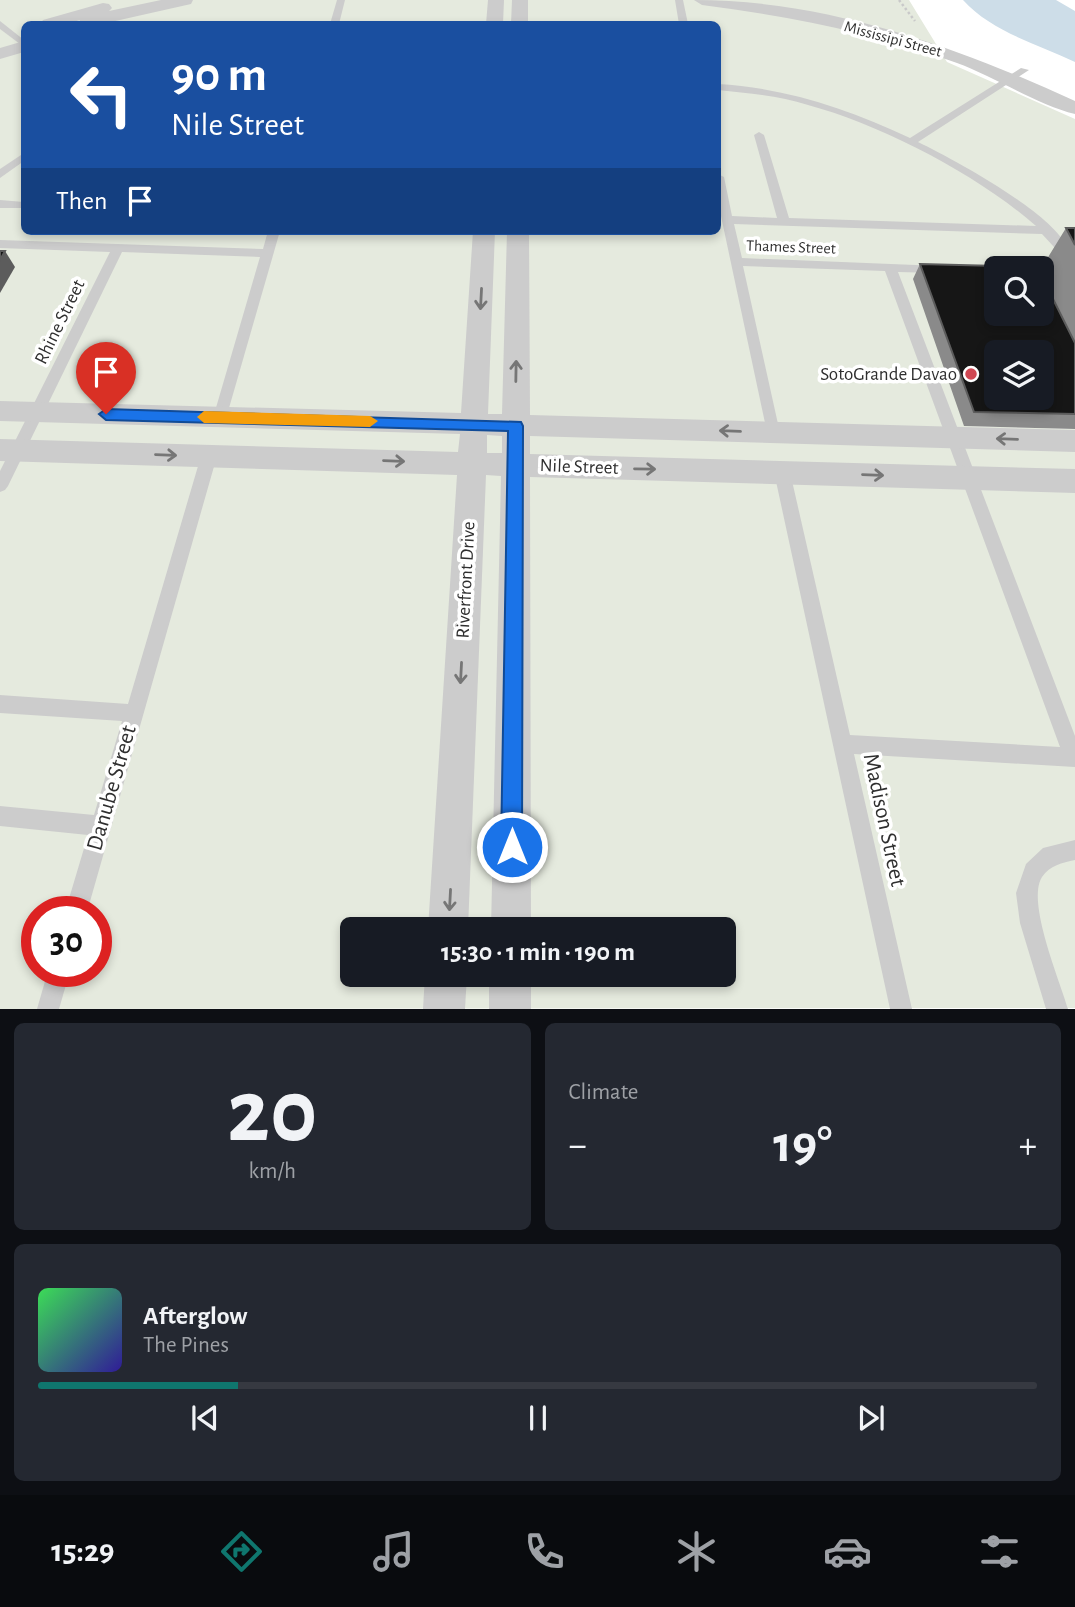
<!DOCTYPE html>
<meta charset="utf-8">
<style>
body{margin:0;font-family:"Alegreya Sans",sans-serif;background:#242831;color:#f1f3f6;height:100vh;display:flex;flex-direction:column;font-size:26px;white-space:nowrap}
*{box-sizing:border-box;margin:0}
p{font-size:23px;color:#9ea1a6}
.icon{flex:none;width:38px;height:38px;fill:none;stroke:currentColor;stroke-width:2;stroke-linecap:round;stroke-linejoin:round}
.map{position:relative;height:1009px;overflow:hidden}
.side{display:flex;flex-direction:column;gap:14px;padding:14px;background:#0d0f14;flex:1}
.side>*{flex:none}
.top-card{position:absolute;left:21px;top:21px;width:700px;height:214px;border-radius:10px;box-shadow:0 4px 10px #0003;background:#1a4fa0;color:#fff;overflow:hidden}
.buttons{position:absolute;left:984px;top:256px;display:grid;gap:14px}
.buttons a{display:grid;place-items:center;width:70px;height:70px;border-radius:10px;background:#171b24;box-shadow:0 4px 10px #0003;font-size:35px}
.speed{position:absolute;left:21px;top:896px;display:flex;gap:14px;font-size:35px;font-weight:700;text-align:center}
.speed>*{display:grid;place-content:center;width:91px;height:91px;border-radius:50%;background:#171b24;box-shadow:0 4px 10px #0003;line-height:1}
.speed .limit{border:10px solid #d22;background:#fff;color:#111}
.pin{position:absolute;display:grid;place-items:center;width:60px;height:60px;color:#fff;margin:-72px -30px;border-radius:50% 50% 50% 0;rotate:-45deg;box-shadow:0 0 7px #0007}
.pin .icon{rotate:45deg}
.me{position:absolute;width:77px;margin:-38px;rotate:0deg;stroke-linejoin:round;filter:drop-shadow(0 0 5px #0008)}
.turn{display:flex;align-items:center;gap:24px;height:147px;padding:0 35px;font-size:32px}
.turn .icon{width:91px;height:91px;stroke-width:2.5}
.turn b{display:block;font-size:49px;line-height:60px}
.then{display:flex;align-items:center;height:66px;padding:0 35px;background:#0003;gap:14px;font-size:26px}
.big{font-size:52px;font-weight:600;line-height:1.1}
.side .tile{flex:1;display:flex;flex-direction:column;justify-content:center;gap:10px;min-width:0;padding:0 24px;border-radius:10px;background:#242831}
.side .dial{align-items:center;gap:0}
.dial b{font-size:91px;line-height:1}
.song{display:flex;align-items:center;gap:21px}
.cover{width:84px;height:84px;border-radius:10px;background:linear-gradient(135deg,hsl(130 70% 55%),hsl(250 70% 35%))}
.played{height:7px;border-radius:4px;background:linear-gradient(90deg,#0f766e 20%,#363941 20%)}
.keys{display:flex;justify-content:space-around;direction:ltr}
.heat{display:flex;justify-content:space-between;align-items:center;font-size:38px;direction:ltr}
.side .tiles{flex:1;display:grid;gap:14px;grid-template-columns:1fr 1fr}
.tile:last-child{grid-column:span 2}
.trip{position:absolute;left:340px;top:917px;width:396px;height:70px;border-radius:10px;background:#171b24;box-shadow:0 4px 10px #0003;font-weight:600;line-height:70px;text-align:center}
.menu{display:flex;height:112px;justify-content:space-around;align-items:center;background:#090b0e;color:#9ea1a6}
.menu .icon{width:49px;height:49px}
.menu .selected{color:#0f766e}
.menu b{font-size:32px;color:#f1f3f6}
.map>svg:first-child{display:block}
.green{fill:#e5eade;fill-rule:evenodd}
.water{fill:#cddde8}
.lines{fill:none;stroke-linecap:round;stroke-linejoin:round}
.path{stroke:#c9c9c9;stroke-width:2.5;stroke-dasharray:2.5 2.5;stroke-linecap:butt}
.service{fill:#ccc;fill-rule:evenodd}
.minor{fill:#ccc;fill-rule:evenodd}
.wall{fill:#8a8a8a;fill-rule:evenodd}
.shaded-wall{fill:#5c5c5c}
.building{fill:#161616;stroke:#5c5c5c;stroke-width:2;fill-rule:evenodd}
.oneway{stroke:#767676}
.route{fill:#1a73e8;stroke:#114b97;stroke-width:2}
.slow{fill:#f59e0b}
.poi-dot{fill:#d04752;stroke:#fff;stroke-width:2.5}
.labels{text-anchor:middle;dominant-baseline:central;stroke-width:7;stroke-linejoin:round;paint-order:stroke}
.far-street-label{font-size:16px;fill:#2f2f2f;stroke:#fff}
.street-label{font-size:19px;fill:#2f2f2f;stroke:#fff}
.poi-label{font-size:19px;fill:#2f2f2f;stroke:#fff;text-anchor:end}
.near-street-label{font-size:23px;fill:#2f2f2f;stroke:#fff}
</style>
<div class="map">
<svg width="1075" height="1009" viewBox="0 0 1075 1009">
<rect width="100%" height="100%" fill="#fff"/>
<!-- green -->
<path class="green" d="M0,0H909L947,62L1075,119V283L1041,268H996L964,426L1075,429V1008L0,1009ZM24,24H718V231H24ZM37,912H96V971H37ZM352,929H723V975H352Z"/>
<!-- water -->
<path class="water" d="M963,0H1056L1075,11V62C1037,44 992,32 963,0Z"/>
<g class="lines">
<!-- path -->
<polyline class="path" points="899,0 915,21"/>
<!-- service -->
<g class="service">
<polygon points="337,0 345,0 339,24 330,24"/>
<polygon points="675,0 683,0 688,24 679,24"/>
<polygon points="0,21 24,40 24,47 0,29"/>
<path d="M1021,68L1029,70L918,142C955,160 1051,212 1067,247C1069,254 1070,261 1072,268L1070,271L1041,277V269L1059,265L1054,247L1042,234L734,224L742,258L940,266V272L936,273L898,272L1075,736V767L854,754L912,1009H890L774,472L777,468H787L790,472L850,735L1060,747L885,271L743,266L780,433L773,439L768,437L718,202V174L724,177L732,216L777,218L754,135L759,132L764,135L789,218L1036,226C978,175 882,125 808,105C779,96 748,93 718,90V84C786,88 848,109 910,138Z"/>
<polygon points="24,153 24,161 0,178 0,169"/>
<polygon points="0,200 24,202 24,208 0,208"/>
<polygon points="268,231 280,231 225,422 215,422 213,418 260,257 122,252 8,486 5,490 0,492 0,471 110,252 0,248 0,240 263,249"/>
<polygon points="209,450 217,456 87,912 65,912 88,835 0,826 0,806 94,815 122,721 0,713 0,695 128,704 201,456"/>
<path d="M1075,840V860C1062,863 1050,865 1042,877C1026,901 1060,981 1068,1009H1046L1020,923L1016,893L1026,864L1043,848Z"/>
<polygon points="48,971 70,971 59,1009 37,1009"/>
</g>
<!-- minor -->
<g class="minor">
<polygon points="161,0 193,0 191,4 102,24 78,24 80,20 66,24 40,24 43,20 103,3 109,4 112,8 109,11"/>
<polygon points="488,0 504,0 503,24 486,24"/>
<polygon points="512,0 528,0 528,24 511,24"/>
<path d="M694,0C827,0 955,46 1075,101V114C1038,105 995,77 957,63C875,33 789,16 702,5Z"/>
<polygon points="24,41 24,52 0,59 0,48"/>
<path d="M473,231H495L488,414H502L507,231H529L530,415L1075,430V452L530,436V454L1075,469V493L530,477L531,929H491L501,476L486,475L468,929H428L457,475L0,461V439L458,452L460,434L0,421V401L461,413ZM487,435L502,436V453H487Z"/>
<polygon points="425,975 467,975 465,1009 423,1009"/>
<rect x="489" y="975" width="42" height="34"/>
</g>
</g>
<!-- wall -->
<path class="wall" d="M1066,228H1075V429L964,426L913,279L920,264L1042,267ZM1041,268V313H996Z"/>
<!-- shaded-wall -->
<polygon class="shaded-wall" points="5,251 15,267 0,293 0,260"/>
<!-- building -->
<g class="building">
<polygon points="1066,228 1075,228 1075,245"/>
<polygon points="0,251 5,251 0,260"/>
<path d="M920,264L1042,267L1041,268H996V313H1041V275L1075,343V414L974,412ZM996,352H1041V397H996Z"/>
</g>
<!-- one-way arrows -->
<defs><path id="oneway-shaft" d="M-6 0H5M1.5-3L5.5 0L1.5 3" fill="none" stroke-width="1.6" stroke-linecap="round" stroke-linejoin="round" transform="scale(1.75)"/></defs>
<g class="oneway">
<use href="#oneway-shaft" transform="translate(481 299) rotate(93)"/>
<use href="#oneway-shaft" transform="translate(516 371) rotate(-89)"/>
<use href="#oneway-shaft" transform="translate(730 431) rotate(-178)"/>
<use href="#oneway-shaft" transform="translate(1007 439) rotate(-178)"/>
<use href="#oneway-shaft" transform="translate(166 455) rotate(2)"/>
<use href="#oneway-shaft" transform="translate(394 461) rotate(2)"/>
<use href="#oneway-shaft" transform="translate(645 469) rotate(1)"/>
<use href="#oneway-shaft" transform="translate(873 475) rotate(2)"/>
<use href="#oneway-shaft" transform="translate(461 673) rotate(93)"/>
<use href="#oneway-shaft" transform="translate(450 900) rotate(93)"/>
</g>
<!-- route -->
<polygon class="route" points="106,409 521,422 523,426 522,847 519,854 512,857 504,854 501,847 508,431 106,420 99,414"/>
<!-- slow -->
<polygon class="slow" points="204,411 370,416 378,421 370,427 204,423 197,417"/>
<!-- markers -->
<circle class="poi-dot" cx="971" cy="374" r="7"/>
<g class="labels">
<!-- far-street labels -->
<g class="far-street-label">
<text transform="translate(893 39) rotate(15)">Mississipi Street</text>
<text transform="translate(791 247) rotate(2)">Thames Street</text>
</g>
<!-- street labels -->
<g class="street-label">
<text transform="translate(60 322) rotate(-64)">Rhine Street</text>
<text transform="translate(579 467) rotate(2)">Nile Street</text>
<text transform="translate(466 580) rotate(-87)">Riverfront Drive</text>
</g>
<!-- poi labels -->
<g class="poi-label">
<text x="957" y="374">SotoGrande Davao</text>
</g>
<!-- near-street labels -->
<g class="near-street-label">
<text transform="translate(112 788) rotate(-74)">Danube Street</text>
<text transform="translate(884 820) rotate(78)">Madison Street</text>
</g>
</g>
</svg>
<div class="buttons">
<a><svg class="icon" aria-label="search" viewBox="0 0 24 24"><circle cx="10" cy="10" r="6"/><path d="M15 15l6 6"/></svg></a>
<a><svg class="icon" aria-label="layers" viewBox="0 0 24 24"><path d="M12 4l9 5-9 5-9-5zM3 14l9 5 9-5"/></svg></a>
</div>
<div class="speed"><div class="limit">30</div></div>
<div class="pin" style="left:106px;top:414px;background:#d93025"><svg class="icon" aria-label="arrive" viewBox="0 0 24 24"><path d="M6 21V4h12l-3 4 3 4H6"/></svg></div>
<svg class="me" style="left:512px;top:847px" viewBox="-20 -20 40 40"><circle r="17" fill="#1a73e8" stroke="#fff" stroke-width="3"/><path d="M0-11L8 9 0 5-8 9z" fill="#fff"/></svg>
<div class="trip">15:30 · 1 min · 190 m</div>
<div class="top-card">
<div class="turn"><svg class="icon" aria-label="left" viewBox="0 0 24 24"><path d="M17 20v-9H6M10 6l-5 5 5 5"/></svg><div><b>90 m</b>Nile Street</div></div>
<div class="then">Then<svg class="icon" aria-label="arrive" viewBox="0 0 24 24"><path d="M6 21V4h12l-3 4 3 4H6"/></svg></div>
</div>
</div>
<section class="side">
<div class="tiles">
<div class="tile dial"><b>20</b><p>km/h</p></div>
<div class="tile"><p>Climate</p>
<div class="heat"><a>−</a><b class="big">19°</b><a>+</a></div>
</div>
<div class="tile">
<div class="song"><i class="cover"></i><div><b>Afterglow</b><p>The Pines</p></div></div>
<div class="played"></div>
<div class="keys"><svg class="icon" aria-label="previous" viewBox="0 0 24 24"><path d="M18 5L8 12l10 7zM5 5v14"/></svg><svg class="icon" aria-label="pause" viewBox="0 0 24 24"><path d="M8 5v14M16 5v14"/></svg><svg class="icon" aria-label="next" viewBox="0 0 24 24"><path d="M6 5l10 7-10 7zM19 5v14"/></svg></div>
</div>
</div>
</section>
<nav class="menu">
<b>15:29</b>
<svg class="icon selected" aria-label="directions" viewBox="0 0 24 24"><path d="M12 3l9 9-9 9-9-9zM9 14v-3h6M13 9l2 2-2 2"/></svg>
<svg class="icon" aria-label="music" viewBox="0 0 24 24"><path d="M9 18V5l10-2v13"/><circle cx="6" cy="18" r="3"/><circle cx="16" cy="16" r="3"/></svg>
<svg class="icon" aria-label="phone" viewBox="0 0 24 24"><path d="M5 4h4l2 5-3 2q2 4 5 5l2-3 5 2v4C11 20 4 13 5 4z"/></svg>
<svg class="icon" aria-label="climate" viewBox="0 0 24 24"><path d="M12 3v18M4 7l16 10M4 17L20 7"/></svg>
<svg class="icon" aria-label="car" viewBox="0 0 24 24"><path d="M5 17H2v-5l4-1 3-4h7l3 4 3 1v5h-3M9 17h6M6 11h13"/><circle cx="7" cy="17" r="2"/><circle cx="17" cy="17" r="2"/></svg>
<svg class="icon" aria-label="filters" viewBox="0 0 24 24"><path d="M4 7h16M4 17h16"/><circle cx="9" cy="7" r="2"/><circle cx="15" cy="17" r="2"/></svg>
</nav>
